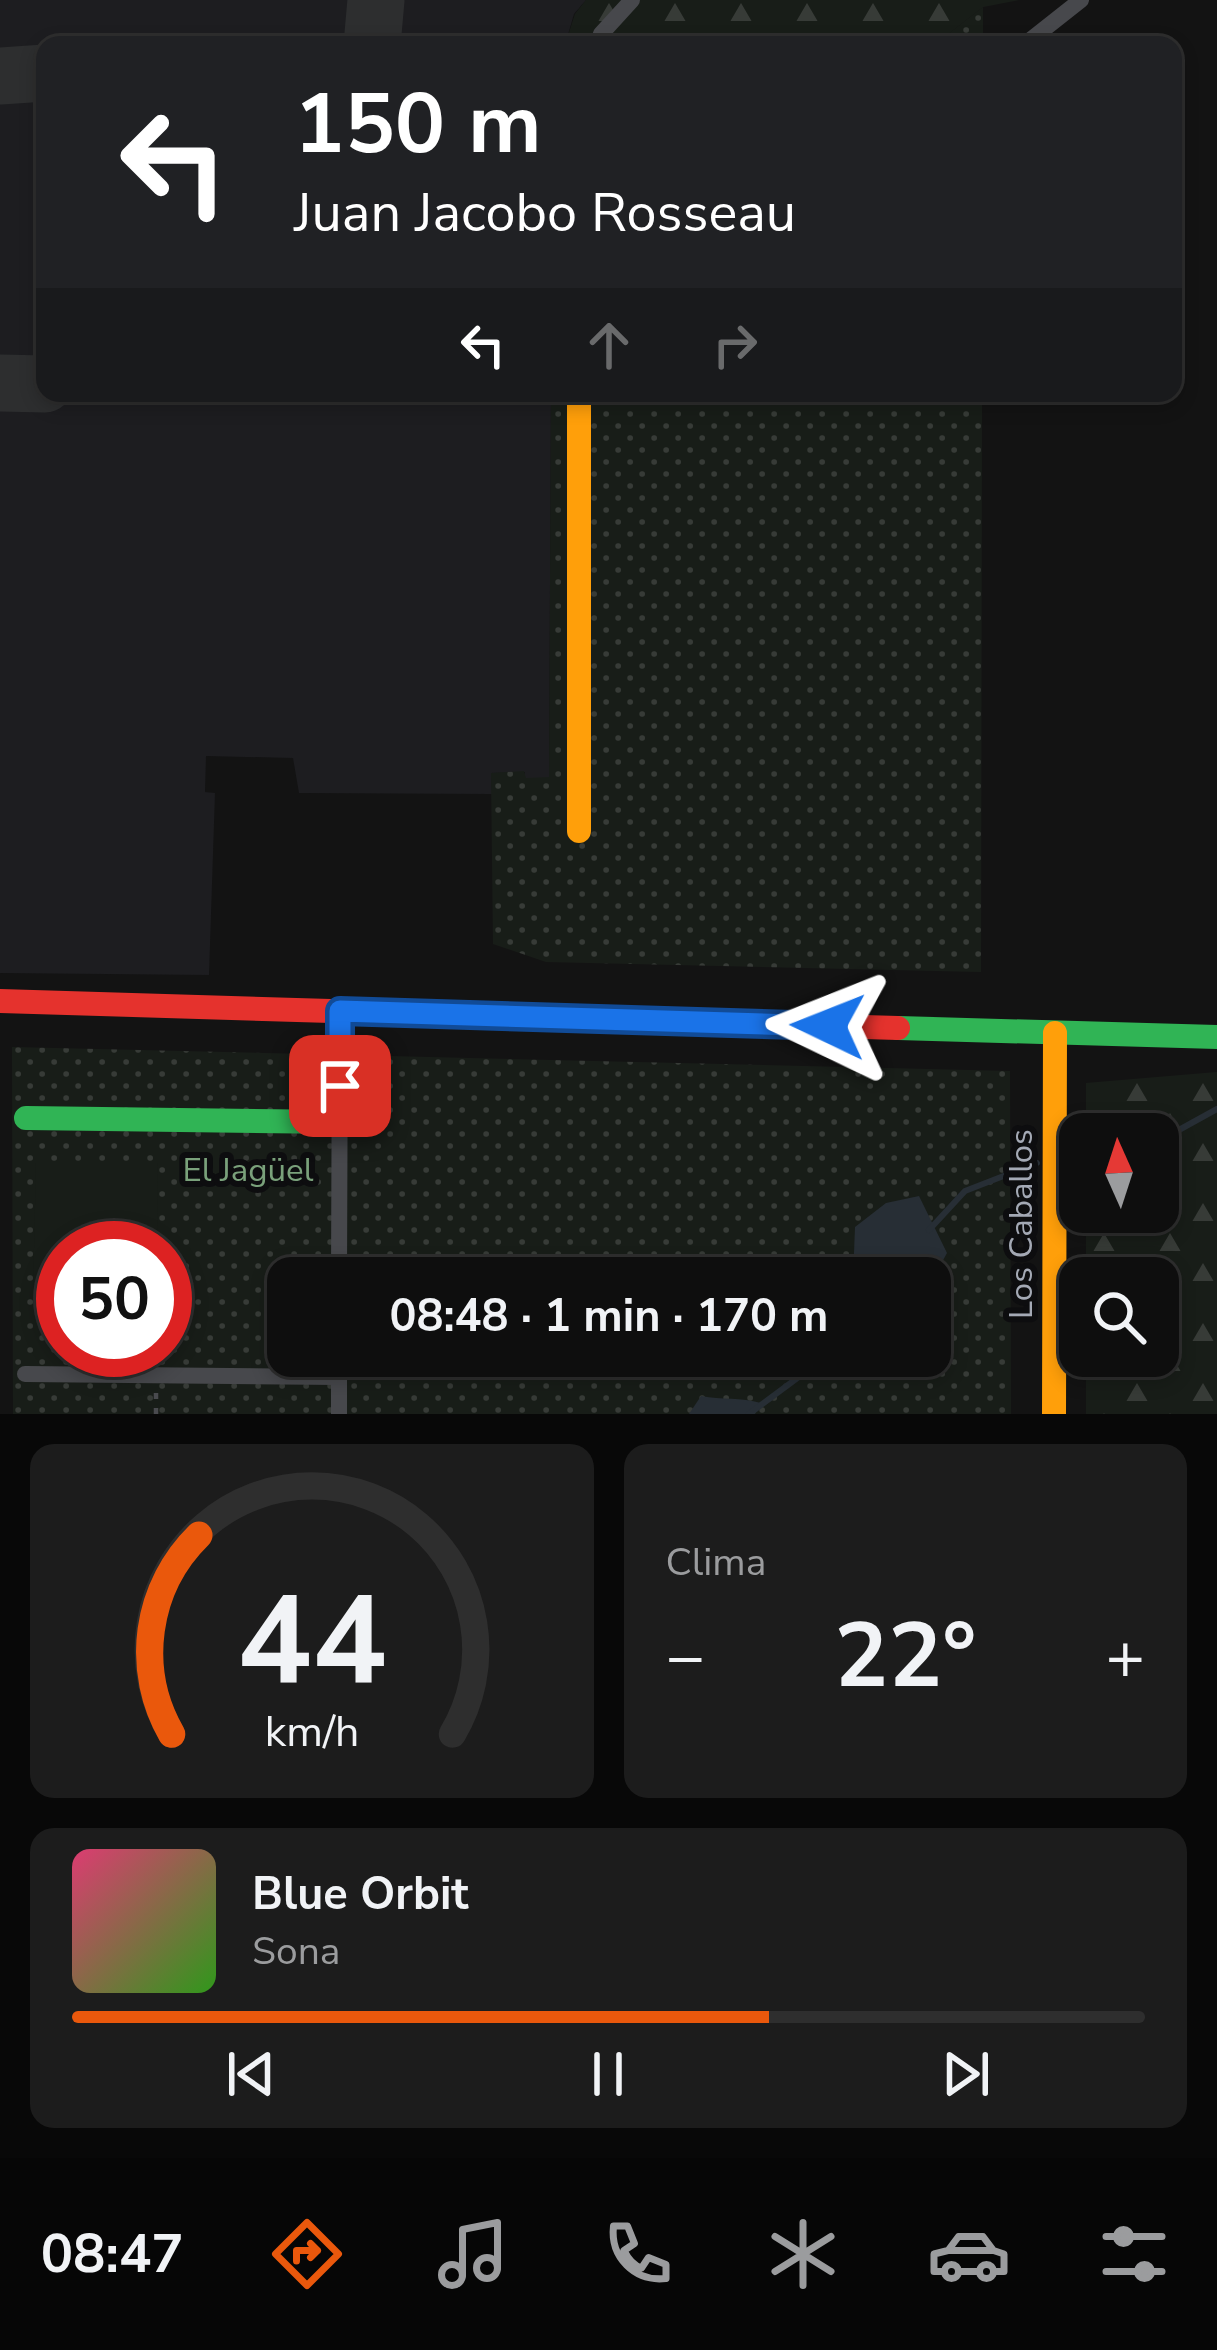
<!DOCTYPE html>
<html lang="es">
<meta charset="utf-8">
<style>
body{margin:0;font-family:"Nunito Sans",sans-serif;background:#1c1c1c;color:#f1f3f6;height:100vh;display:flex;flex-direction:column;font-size:45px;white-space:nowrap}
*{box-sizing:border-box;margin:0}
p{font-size:39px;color:#9b9c9e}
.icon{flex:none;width:66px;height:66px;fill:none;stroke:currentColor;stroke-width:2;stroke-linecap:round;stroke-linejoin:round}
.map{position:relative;height:1414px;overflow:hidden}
.drawer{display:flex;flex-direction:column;gap:30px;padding:30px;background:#080808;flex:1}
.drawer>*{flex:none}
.top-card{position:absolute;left:36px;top:36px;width:1146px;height:366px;border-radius:24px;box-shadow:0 6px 18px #0003,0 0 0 3px #2e2e2e;background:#202124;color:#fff;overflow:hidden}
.needle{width:78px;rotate:357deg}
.fabs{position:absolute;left:1059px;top:1113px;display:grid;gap:24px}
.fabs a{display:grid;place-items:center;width:120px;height:120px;border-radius:24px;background:#0e0e0e;box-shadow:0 6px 18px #0003,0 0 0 3px #2e2e2e;font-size:60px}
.speed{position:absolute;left:36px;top:1221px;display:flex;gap:24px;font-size:60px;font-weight:700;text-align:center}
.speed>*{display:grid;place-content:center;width:156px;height:156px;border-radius:50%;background:#0e0e0e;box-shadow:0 6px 18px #0003,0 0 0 3px #2e2e2e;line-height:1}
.speed .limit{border:18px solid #d22;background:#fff;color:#111}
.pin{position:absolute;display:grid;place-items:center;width:102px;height:102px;color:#fff;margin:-51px;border-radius:24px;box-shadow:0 6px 18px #0006}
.me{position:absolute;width:132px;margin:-66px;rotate:272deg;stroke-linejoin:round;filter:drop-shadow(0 0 9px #0008)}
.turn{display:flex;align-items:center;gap:42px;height:252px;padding:0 60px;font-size:54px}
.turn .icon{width:156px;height:156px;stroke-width:2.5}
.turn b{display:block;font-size:84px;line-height:102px}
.lanes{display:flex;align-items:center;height:114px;padding:0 60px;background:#0003;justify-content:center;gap:60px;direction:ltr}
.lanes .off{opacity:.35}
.big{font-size:90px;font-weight:700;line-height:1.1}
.drawer .widget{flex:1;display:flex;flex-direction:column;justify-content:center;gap:18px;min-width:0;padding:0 42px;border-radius:24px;background:#1c1c1c}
.drawer .dial{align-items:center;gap:0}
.dial svg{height:312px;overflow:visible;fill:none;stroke:#2e2e2e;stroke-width:7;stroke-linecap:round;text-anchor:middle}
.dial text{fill:#f1f3f6;stroke:none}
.song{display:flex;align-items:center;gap:36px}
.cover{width:144px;height:144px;border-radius:18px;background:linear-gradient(135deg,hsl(340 70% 55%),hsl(110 70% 35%))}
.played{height:12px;border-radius:6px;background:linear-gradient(90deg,#ea580c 65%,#2e2e2e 65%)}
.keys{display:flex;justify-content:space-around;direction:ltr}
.heat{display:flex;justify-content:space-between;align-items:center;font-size:66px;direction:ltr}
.drawer .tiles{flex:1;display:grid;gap:30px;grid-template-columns:1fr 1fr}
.widget:last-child{grid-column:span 2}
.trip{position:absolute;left:267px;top:1257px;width:684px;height:120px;border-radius:24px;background:#0e0e0e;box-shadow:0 6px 18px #0003,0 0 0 3px #2e2e2e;font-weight:700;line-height:120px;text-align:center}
.tabs{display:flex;height:192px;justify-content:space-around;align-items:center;background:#060606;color:#9b9c9e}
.tabs .icon{width:84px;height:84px}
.tabs .on{color:#ea580c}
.tabs b{font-size:54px;color:#f1f3f6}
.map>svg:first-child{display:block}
.built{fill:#1d1d20}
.green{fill:url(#green-dots);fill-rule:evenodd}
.forest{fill:url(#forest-firs)}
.pitch{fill:#181d18}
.water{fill:#272e35}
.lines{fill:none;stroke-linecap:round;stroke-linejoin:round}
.stream{stroke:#272e35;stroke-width:6}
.taxiway{stroke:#2d2e2f;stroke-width:57}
.path{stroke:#494a4e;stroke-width:4.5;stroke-dasharray:6 9;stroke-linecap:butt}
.street{stroke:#47484c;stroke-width:16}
.fast{stroke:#30b455;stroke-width:24}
.slow{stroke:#ff9f0a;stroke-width:24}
.jam{stroke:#e5322d;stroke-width:24}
.route-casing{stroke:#114b97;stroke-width:30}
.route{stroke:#1a73e8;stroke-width:21}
.labels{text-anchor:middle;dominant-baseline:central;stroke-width:12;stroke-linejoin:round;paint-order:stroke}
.park-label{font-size:33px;fill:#7aa17b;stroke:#0d0d0f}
.street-label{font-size:33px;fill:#a4a9b5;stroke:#0d0d0f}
</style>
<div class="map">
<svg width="1217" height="1414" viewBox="0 0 1217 1414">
<defs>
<pattern id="green-dots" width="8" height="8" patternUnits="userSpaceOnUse" patternTransform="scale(3)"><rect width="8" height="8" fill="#181d18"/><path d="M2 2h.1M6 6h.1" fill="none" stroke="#373b37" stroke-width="1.8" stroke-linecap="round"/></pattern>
<pattern id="forest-firs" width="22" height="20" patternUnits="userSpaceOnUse" patternTransform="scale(3)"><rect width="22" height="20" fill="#181d18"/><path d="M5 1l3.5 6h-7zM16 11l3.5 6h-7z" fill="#373b37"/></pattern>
</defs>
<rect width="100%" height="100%" fill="#131313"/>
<!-- built -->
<polygon class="built" points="0,0 586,0 574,14 565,45 45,45 45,393 551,393 549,778 525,778 525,772 491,773 492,794 299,793 293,758 206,756 205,792 215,793 209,975 0,973"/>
<!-- green -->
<g class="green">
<polygon points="983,7 983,45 934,45"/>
<polygon points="551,393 982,393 981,972 546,962 493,944 491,773 524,771 526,778 549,777"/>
<path d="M12,1047L1010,1071L1011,1414H13ZM63,1248H165V1350H63ZM288,1278H930V1356H288Z"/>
</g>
<!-- forest -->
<g class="forest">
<polygon points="586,0 1019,0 983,7 934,45 565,45 575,14"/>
<polygon points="1217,1072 1217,1414 1086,1414 1086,1356 1158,1356 1158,1278 1086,1278 1086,1212 1158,1212 1158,1134 1086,1134 1086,1083"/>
</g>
<!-- pitch -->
<polygon class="pitch" points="36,1163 157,1163 158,1248 63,1248 63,1291 33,1291"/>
<!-- water -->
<g class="water">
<polygon points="919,1196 947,1253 930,1284 930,1278 853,1278 855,1227 886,1203"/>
<path d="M701,1396C722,1400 741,1397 761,1403L755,1414H689Z"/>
</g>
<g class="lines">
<!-- stream -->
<g class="stream">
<polyline points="1158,1137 1168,1136 1217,1109"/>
<polyline points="1072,1155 1080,1153"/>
<polyline points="929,1230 965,1191 1037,1163"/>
<polyline points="749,1414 827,1356"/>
</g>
<!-- taxiway -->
<g class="taxiway">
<polyline points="372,45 376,0"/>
<polyline points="0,76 45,73"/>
<polyline points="0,383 45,384"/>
</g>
<!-- path -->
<polyline class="path" points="156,1393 156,1414"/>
<!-- street -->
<g class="street">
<polyline points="597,45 601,34 632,0"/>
<polyline points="1024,45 1081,0"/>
<polyline points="339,1278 340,1011"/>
<polyline points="25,1374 339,1377"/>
<polyline points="339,1414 339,1356"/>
</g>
<!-- fast -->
<g class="fast">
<polyline points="898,1028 1217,1037"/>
<polyline points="26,1118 340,1122"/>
</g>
<!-- slow -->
<g class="slow">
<polyline points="579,393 579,831"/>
<polyline points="1054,1414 1055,1033"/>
</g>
<!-- jam -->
<polyline class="jam" points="0,1001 898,1028"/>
</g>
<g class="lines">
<defs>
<polyline id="route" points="340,1086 340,1011 828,1026"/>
</defs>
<!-- route casing -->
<use href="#route" class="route-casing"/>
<!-- route -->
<use href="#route" class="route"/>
</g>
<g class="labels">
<!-- park labels -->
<g class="park-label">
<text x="248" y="1170">El Jagüel</text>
</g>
<!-- street labels -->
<g class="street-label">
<text transform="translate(1021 1224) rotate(-90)">Los Caballos</text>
</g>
</g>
</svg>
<div class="fabs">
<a><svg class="needle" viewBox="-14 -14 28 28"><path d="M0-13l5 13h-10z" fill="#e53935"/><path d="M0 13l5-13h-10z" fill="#9b9c9e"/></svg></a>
<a><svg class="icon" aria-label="search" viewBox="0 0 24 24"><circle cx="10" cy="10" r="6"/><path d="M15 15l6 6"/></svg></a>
</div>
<div class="speed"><div class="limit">50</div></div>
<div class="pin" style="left:340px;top:1086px;background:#d93025"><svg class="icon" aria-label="arrive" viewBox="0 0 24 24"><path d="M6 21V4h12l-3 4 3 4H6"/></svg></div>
<svg class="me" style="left:828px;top:1026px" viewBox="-20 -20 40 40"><path d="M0-17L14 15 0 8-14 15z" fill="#1a73e8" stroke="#fff" stroke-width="4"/></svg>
<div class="trip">08:48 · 1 min · 170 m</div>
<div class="top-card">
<div class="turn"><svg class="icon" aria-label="left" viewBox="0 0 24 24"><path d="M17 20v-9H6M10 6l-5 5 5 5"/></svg><div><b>150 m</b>Juan Jacobo Rosseau</div></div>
<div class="lanes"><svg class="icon" aria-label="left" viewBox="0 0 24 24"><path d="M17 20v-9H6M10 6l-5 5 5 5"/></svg><svg class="icon off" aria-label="ahead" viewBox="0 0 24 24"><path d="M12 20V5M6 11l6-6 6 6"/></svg><svg class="icon off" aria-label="right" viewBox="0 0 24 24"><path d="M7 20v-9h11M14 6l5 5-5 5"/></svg></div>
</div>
</div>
<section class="drawer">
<div class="tiles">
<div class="widget dial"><svg viewBox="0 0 100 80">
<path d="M14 69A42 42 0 1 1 86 69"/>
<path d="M14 69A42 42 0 0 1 21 18" stroke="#ea580c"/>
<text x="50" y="56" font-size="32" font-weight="700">44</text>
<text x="50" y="72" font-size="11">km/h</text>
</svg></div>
<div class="widget"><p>Clima</p>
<div class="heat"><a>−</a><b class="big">22°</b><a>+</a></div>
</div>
<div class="widget">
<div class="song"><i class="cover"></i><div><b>Blue Orbit</b><p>Sona</p></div></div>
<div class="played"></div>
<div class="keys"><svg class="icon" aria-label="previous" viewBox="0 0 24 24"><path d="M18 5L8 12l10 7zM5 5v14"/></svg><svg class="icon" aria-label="pause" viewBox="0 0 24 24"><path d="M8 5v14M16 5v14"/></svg><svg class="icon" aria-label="next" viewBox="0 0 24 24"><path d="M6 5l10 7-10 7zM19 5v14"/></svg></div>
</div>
</div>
</section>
<nav class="tabs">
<b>08:47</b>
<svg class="icon on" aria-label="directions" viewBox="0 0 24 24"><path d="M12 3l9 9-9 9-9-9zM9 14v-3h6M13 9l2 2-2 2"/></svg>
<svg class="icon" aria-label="music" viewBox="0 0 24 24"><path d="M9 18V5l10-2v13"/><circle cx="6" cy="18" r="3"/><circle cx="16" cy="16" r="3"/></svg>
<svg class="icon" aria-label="phone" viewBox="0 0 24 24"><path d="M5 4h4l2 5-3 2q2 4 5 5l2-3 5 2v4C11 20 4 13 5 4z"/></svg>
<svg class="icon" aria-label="climate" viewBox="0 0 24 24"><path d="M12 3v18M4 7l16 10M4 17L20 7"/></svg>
<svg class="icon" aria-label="car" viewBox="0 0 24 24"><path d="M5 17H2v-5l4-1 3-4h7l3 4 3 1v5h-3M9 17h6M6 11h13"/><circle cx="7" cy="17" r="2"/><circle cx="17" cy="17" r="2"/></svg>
<svg class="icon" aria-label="filters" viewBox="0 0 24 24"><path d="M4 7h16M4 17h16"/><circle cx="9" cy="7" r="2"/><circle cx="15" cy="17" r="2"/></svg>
</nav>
